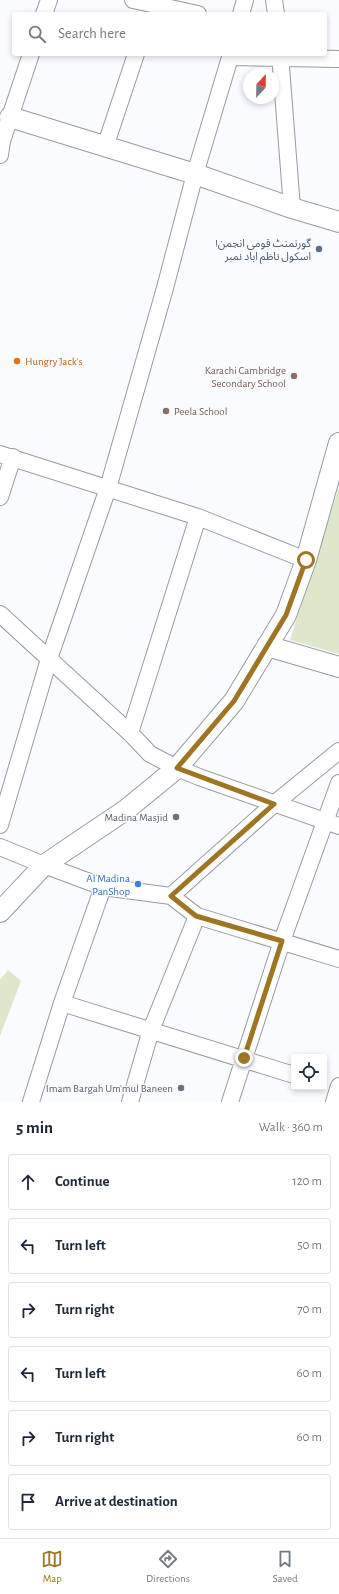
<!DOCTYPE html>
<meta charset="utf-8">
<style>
:root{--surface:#fff;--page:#f2f2f3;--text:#1f2937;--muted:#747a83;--line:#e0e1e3;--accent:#9d7523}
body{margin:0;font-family:"Alegreya Sans","Noto Sans Arabic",sans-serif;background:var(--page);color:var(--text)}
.controls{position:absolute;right:12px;bottom:12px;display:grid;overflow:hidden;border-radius:4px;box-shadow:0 2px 6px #0003}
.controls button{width:36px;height:36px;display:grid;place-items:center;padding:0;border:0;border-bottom:1px solid var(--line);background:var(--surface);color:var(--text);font:20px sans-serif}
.compass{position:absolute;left:243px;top:68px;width:36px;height:36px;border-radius:50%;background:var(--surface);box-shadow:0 2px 6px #0003;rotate:22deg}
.stop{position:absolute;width:12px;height:12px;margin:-9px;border:3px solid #9d7523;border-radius:50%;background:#fff}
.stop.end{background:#9d7523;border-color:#fff;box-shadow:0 1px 4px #0008}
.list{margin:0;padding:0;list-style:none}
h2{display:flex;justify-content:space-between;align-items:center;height:52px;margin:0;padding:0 16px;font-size:17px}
h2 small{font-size:13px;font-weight:400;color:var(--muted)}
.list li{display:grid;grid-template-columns:26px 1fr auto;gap:12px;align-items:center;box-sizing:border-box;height:56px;margin:0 8px 8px;padding:0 8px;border:1px solid var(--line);border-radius:4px}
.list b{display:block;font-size:15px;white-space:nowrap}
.list em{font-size:13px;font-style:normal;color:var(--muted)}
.icon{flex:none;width:22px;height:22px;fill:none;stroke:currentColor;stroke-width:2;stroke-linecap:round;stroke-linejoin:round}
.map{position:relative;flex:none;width:339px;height:1102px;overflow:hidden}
.search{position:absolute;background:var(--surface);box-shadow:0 2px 6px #0003;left:12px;right:12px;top:12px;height:44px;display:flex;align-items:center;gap:10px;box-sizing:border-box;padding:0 14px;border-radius:4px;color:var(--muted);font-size:15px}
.sheet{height:436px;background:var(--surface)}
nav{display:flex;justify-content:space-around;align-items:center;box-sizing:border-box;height:56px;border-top:1px solid var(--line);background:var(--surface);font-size:11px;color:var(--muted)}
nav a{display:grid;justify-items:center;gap:2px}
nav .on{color:var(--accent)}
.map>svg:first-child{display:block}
.green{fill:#dce7cb}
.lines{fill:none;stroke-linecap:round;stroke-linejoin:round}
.minor-casing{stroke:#999ba3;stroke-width:18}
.tertiary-casing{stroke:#999ba3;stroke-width:22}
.minor{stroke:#fff;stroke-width:16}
.tertiary{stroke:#fff;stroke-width:20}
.route{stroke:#9d7523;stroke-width:5}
.service-dot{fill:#5c6f8a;stroke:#fafbfe;stroke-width:1.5}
.food-dot{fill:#e8710a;stroke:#fafbfe;stroke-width:1.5}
.education-dot{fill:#8d6e63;stroke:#fafbfe;stroke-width:1.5}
.worship-dot{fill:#6b7280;stroke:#fafbfe;stroke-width:1.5}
.shop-dot{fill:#3f7fe0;stroke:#fafbfe;stroke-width:1.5}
.labels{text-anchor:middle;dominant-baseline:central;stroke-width:3;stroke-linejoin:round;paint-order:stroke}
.service-label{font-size:11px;fill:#4e5e75;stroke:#fafbfe;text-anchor:end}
.food-label{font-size:11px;fill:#c56008;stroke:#fafbfe;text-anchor:start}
.education-label{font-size:11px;fill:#785e54;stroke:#fafbfe;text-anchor:end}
.worship-label{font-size:11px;fill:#5b616d;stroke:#fafbfe;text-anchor:end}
.shop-label{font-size:11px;fill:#366cbe;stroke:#fafbfe;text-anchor:end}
</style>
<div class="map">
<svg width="339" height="1102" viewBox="0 0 339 1102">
<rect width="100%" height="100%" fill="#fafbfe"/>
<!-- green -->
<path class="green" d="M339,487V654L290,640Z
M8,970L21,981L0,1036V980Z"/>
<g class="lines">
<!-- minor casing -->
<g class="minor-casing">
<path id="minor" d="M133,0L198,14
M274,0L276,14
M44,14L49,0
M241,14L245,0
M280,54L292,208
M231,57L339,59
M105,147L136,54
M0,155L2,141L31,54
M0,454L198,517L306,560
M0,497L13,457
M0,614L130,733L150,754L177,768L199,777L339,826
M130,733L198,517
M0,825L49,659L108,488L165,288L195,174L231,54
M0,847L44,865L103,887L171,896L197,916L339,959
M171,896L274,804L339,751
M62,1003L294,1075
M31,1102L62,1003L103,887
M130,1102L151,1030L197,916
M230,1102L282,941L339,783
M334,1102L339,1086"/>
</g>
<!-- tertiary casing -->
<g class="tertiary-casing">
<path id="tertiary" d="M10,117L195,174L292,208L339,222
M267,646L339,667
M0,912L44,865L127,809L177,768L234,701L286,615L306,560L339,443"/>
</g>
<!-- minor -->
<use href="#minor" class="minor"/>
<!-- tertiary -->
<use href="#tertiary" class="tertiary"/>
</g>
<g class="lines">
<!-- route -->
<path class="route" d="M244,1058L282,941L196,916L171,896L274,804L177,768L234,701L286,615L306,560"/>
</g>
<!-- markers -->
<circle class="service-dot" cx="319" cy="249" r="4"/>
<circle class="food-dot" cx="17" cy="361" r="4"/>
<g class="education-dot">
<circle cx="294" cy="376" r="4"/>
<circle cx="166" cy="411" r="4"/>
</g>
<g class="worship-dot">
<circle cx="176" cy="817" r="4"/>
<circle cx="181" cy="1088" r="4"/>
</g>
<circle class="shop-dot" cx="138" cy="884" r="4"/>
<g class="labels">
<!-- service labels -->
<g class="service-label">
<text x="311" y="243">Iگورنمنٹ قومی انجمن<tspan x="311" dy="13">اسکول ناظم اباد نمبر</tspan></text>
</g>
<!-- food labels -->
<g class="food-label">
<text x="25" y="361">Hungry Jack's</text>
</g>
<!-- education labels -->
<g class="education-label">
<text x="286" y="370">Karachi Cambridge<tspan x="286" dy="13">Secondary School</tspan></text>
<text x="174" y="411" text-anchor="start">Peela School</text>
</g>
<!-- worship labels -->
<g class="worship-label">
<text x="168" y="817">Madina Masjid</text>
<text x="173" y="1088">Imam Bargah Um'mul Baneen</text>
</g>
<!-- shop labels -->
<g class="shop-label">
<text x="130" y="878">Al Madina<tspan x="130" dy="13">PanShop</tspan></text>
</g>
</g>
</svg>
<div class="controls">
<button><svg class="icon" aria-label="locate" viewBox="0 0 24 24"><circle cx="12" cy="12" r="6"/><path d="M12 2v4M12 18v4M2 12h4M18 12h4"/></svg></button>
</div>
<svg class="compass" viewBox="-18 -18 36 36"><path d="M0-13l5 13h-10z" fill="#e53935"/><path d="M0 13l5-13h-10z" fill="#747a83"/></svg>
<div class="stop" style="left:306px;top:560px"></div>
<div class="stop end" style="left:244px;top:1058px"></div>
<div class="search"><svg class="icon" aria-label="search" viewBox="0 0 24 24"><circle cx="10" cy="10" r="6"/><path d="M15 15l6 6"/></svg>Search here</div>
</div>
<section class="sheet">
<h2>5 min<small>Walk · 360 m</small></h2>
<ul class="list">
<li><svg class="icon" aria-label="ahead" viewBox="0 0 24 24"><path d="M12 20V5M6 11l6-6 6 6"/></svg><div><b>Continue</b></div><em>120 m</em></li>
<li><svg class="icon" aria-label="left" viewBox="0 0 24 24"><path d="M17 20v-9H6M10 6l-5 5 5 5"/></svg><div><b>Turn left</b></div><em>50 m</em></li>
<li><svg class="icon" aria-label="right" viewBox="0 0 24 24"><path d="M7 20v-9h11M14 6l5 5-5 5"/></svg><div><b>Turn right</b></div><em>70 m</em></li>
<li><svg class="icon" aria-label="left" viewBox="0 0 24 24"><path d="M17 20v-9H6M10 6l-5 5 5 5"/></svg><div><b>Turn left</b></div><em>60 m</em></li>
<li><svg class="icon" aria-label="right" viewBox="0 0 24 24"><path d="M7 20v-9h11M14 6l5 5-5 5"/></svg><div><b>Turn right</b></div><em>60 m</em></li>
<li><svg class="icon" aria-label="arrive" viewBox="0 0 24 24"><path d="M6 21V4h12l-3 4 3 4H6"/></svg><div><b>Arrive at destination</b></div></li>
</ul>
</section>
<nav>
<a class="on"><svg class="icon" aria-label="map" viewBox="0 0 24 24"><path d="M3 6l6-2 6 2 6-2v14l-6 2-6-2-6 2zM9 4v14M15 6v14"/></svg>Map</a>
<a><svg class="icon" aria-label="directions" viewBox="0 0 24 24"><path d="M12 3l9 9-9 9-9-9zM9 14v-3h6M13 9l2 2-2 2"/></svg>Directions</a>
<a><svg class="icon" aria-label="saved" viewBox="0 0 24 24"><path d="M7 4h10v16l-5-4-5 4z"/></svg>Saved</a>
</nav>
